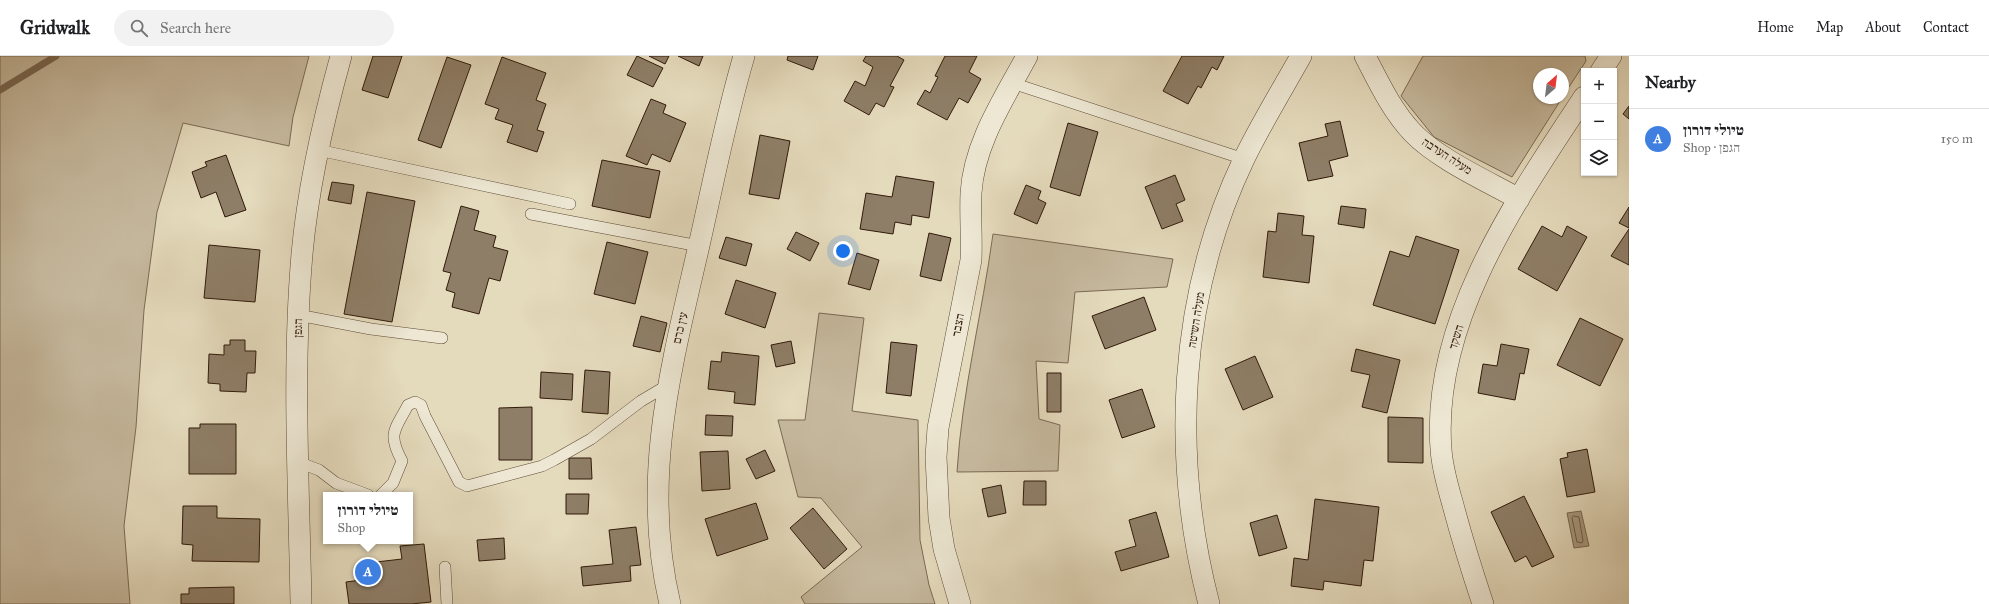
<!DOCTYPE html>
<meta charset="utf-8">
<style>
:root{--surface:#fff;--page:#f2f2f2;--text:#202124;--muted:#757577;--line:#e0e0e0;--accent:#0f766e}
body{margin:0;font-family:"IM FELL Great Primer","Frank Ruhl Libre",serif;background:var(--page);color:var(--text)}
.controls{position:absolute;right:12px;top:12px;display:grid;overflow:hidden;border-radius:0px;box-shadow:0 1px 3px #0004}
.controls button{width:36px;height:36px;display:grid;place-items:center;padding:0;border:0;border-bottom:1px solid var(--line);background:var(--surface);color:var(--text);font:20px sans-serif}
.compass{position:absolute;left:1533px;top:12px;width:36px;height:36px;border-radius:50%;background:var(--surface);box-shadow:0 1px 3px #0004;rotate:28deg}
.you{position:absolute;left:843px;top:195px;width:14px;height:14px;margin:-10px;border:3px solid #fff;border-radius:50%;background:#1a73e8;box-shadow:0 0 0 6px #1a73e833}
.badge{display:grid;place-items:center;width:26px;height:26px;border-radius:50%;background:var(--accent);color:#fff;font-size:13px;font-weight:700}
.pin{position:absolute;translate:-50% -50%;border:2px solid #fff;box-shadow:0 1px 4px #0006}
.popup{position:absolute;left:323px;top:436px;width:90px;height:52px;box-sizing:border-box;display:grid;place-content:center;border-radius:0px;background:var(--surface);filter:drop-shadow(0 1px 3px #0005);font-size:13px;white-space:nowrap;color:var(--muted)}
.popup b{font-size:15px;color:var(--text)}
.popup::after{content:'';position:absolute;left:50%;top:100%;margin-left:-8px;border:8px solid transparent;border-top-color:var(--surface)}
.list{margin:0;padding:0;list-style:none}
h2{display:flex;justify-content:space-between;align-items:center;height:52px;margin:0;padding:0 16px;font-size:17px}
h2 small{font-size:13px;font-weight:400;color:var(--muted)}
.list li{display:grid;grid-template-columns:26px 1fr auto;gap:12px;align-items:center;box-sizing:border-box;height:60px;padding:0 16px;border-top:1px solid var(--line)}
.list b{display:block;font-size:15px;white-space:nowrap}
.list p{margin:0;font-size:13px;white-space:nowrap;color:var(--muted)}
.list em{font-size:13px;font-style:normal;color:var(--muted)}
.icon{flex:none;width:22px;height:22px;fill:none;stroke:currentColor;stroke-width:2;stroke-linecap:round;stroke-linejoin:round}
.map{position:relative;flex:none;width:1629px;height:548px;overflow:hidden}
header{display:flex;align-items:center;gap:24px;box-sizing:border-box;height:56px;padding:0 20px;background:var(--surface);border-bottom:1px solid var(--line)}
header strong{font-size:19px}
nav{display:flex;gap:22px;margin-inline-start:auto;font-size:14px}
.search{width:280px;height:36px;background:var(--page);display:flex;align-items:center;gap:10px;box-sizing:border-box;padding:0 14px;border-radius:22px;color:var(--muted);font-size:15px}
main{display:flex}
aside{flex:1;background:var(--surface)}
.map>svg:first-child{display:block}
.green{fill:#c6b99e;stroke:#7c6a54}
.water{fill:#a7997f;stroke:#786650}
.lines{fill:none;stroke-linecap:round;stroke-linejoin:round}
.shore{stroke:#6c5a44;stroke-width:1}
.stream{stroke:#786650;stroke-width:7}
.building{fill:#8e7e67;stroke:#311a0a}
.service-casing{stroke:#5e4a36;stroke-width:12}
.minor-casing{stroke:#5e4a36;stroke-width:22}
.service{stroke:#ede7d3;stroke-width:11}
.minor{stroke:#ede7d3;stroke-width:21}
.labels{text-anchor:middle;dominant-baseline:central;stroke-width:3;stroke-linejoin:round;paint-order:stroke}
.street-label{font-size:12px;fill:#311a0a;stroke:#ede7d3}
</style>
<header>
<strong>Gridwalk</strong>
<div class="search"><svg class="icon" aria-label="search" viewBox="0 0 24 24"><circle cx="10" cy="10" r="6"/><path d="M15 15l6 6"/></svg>Search here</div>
<nav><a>Home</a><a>Map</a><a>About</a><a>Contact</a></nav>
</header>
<main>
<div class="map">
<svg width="1629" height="548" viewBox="0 0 1629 548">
<rect width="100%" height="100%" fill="#e4dabc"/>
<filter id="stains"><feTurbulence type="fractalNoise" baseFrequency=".005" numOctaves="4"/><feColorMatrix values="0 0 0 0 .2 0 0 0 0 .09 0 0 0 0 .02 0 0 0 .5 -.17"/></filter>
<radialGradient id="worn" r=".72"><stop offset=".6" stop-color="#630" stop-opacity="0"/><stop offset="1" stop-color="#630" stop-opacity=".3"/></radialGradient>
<!-- green -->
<path class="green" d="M0,0H309L293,61L289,90L183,67L157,156L144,254L136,371L124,470L130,548H0Z
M1423,0H1585L1586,5L1563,40V18H1539V42H1562L1512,121L1434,81L1401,40Z
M993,178L1173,203L1167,231L1075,236L1068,307L1036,305L1039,363L1060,369L1058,415L957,416C962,335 982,258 993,178Z
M819,257L864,262L852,355L918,364L920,484L929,529L935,548H805L801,541L862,491L821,442L798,441L778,364H805Z"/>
<!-- water -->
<path class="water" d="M1581,455L1589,490L1574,492L1567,457Z"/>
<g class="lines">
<!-- shore -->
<path class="shore" d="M1574,460L1579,461L1583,485L1582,487L1577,486L1572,462Z"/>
<!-- stream -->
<path class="stream" d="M0,34L56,0"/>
</g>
<!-- building -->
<path class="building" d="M373,0H402L388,42L362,34Z
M637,0L663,12L653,31L627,19Z
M649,0H669L665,8Z
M678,0H703L699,10Z
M788,0H818L813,14L787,4Z
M866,0H897L904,4L890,30L894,31L884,51L876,47L869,59L844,45L855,25L865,30L873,11L863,5Z
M945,0H977L969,16L981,23L968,47L959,42L947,64L917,48L925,34L930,37L938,21L935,20Z
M1182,0H1224L1217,14L1212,11L1201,32L1198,30L1188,48L1163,35Z
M447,1L471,9L441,92L418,84Z
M502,1L546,17L536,44L546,48L537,74L544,76L537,96L507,86L513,69L495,63L499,53L485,48Z
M651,43L666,49L663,57L686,67L670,106L652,98L647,109L626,100Z
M1629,50V63L1623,58Z
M1340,65L1348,100L1329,105L1333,120L1308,125L1299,87L1328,80L1325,68Z
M1068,67L1098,76L1080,140L1050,131Z
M760,79L790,85L779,143L749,138Z
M226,99L246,154L225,161L216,136L201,142L192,116L207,110L205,106Z
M602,104L660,115L650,162L592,150Z
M1175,119L1185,144L1176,148L1183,165L1162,173L1145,131Z
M896,120L934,126L929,162L912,159L911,169L895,166L893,178L860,173L866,137L892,141Z
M332,126L354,129L351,148L328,144Z
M1026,129L1041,135L1038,143L1046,147L1037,168L1014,158Z
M367,136L415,145L392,266L344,258Z
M461,150L479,155L474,174L496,180L493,191L508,195L500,225L489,222L479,258L452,251L455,237L446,234L451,217L443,215Z
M1341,150L1366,153L1364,172L1338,168Z
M1629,151V172L1619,167Z
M1278,157L1304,160L1302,179L1314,180L1309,227L1263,221L1268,175L1276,176Z
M1542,170L1562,181L1567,170L1587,181L1557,235L1518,213Z
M1629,173V209L1611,200Z
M796,176L819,187L810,205L787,193Z
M929,177L951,182L941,225L920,220Z
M1416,180L1459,194L1435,268L1373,249L1390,195L1409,201Z
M726,181L752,188L746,210L719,202Z
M607,186L648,196L635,248L594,238Z
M209,189L260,194L255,246L204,242Z
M857,197L879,204L870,234L848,228Z
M736,224L776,237L765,272L725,258Z
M1144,241L1156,274L1105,293L1092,260Z
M641,260L667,267L660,296L633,290Z
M1580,262L1623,283L1600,330L1557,309Z
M230,284H245V295H256L255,317H247L246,336L220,335V328L208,327L209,298L224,299V289H230Z
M791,285L795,307L776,311L771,289Z
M891,286L917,289L911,340L886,337Z
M1501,288L1529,293L1524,318L1520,317L1515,344L1478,337L1483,308L1497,310Z
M1356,293L1400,304L1387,357L1362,351L1370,319L1351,315Z
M722,296L759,300L755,349L734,347L735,336L708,333L711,305L721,306Z
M1255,300L1273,341L1243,354L1225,313Z
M585,314L610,316L608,358L582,356Z
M541,316L573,318L572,344L540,342Z
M1047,317H1061V356H1047Z
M1142,333L1155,371L1122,382L1109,344Z
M532,351V404H499V352Z
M706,359L733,360L732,380L705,379Z
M1388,361L1423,362V407L1388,406Z
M200,368H236V418H189V372H200Z
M1587,393L1595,436L1567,441L1560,403L1568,401L1567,397Z
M765,394L775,415L756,423L746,403Z
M728,395L730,433L702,435L700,396Z
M569,402H591L592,423H569Z
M1024,425H1046V449H1023Z
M1001,429L1006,457L988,461L982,433Z
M566,438H589L588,458H566Z
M1524,440L1554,501L1532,511L1526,500L1515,506L1491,456Z
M1315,443L1379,451L1373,505L1364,504L1361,530L1324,525L1323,534L1291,530L1294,502L1308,504Z
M756,447L768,483L717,500L705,463Z
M183,450H217V462L260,463L259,506L192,505L193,489L182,488Z
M813,452L847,493L824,513L790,472Z
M1156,456L1169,501L1121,515L1115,496L1136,490L1129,464Z
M1277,459L1287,492L1259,500L1250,467Z
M636,471L641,509L630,510L631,525L583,530L581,511L613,508L609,474Z
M504,482L505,503L479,505L477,484Z
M424,488L431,546L411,548H349L346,526L361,524L359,508L402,503L400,490Z
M234,531V548H181V538H189V532Z"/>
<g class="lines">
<!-- service casing -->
<g class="service-casing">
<path id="service" d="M1012,27L1244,103
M318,94L570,148
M531,158L699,190
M298,259L371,273L442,282
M298,406L319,414L336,427L368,439
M381,439L393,427L402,405C387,377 395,374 408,349L415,346L421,349L425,360L459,426L467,430L542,410L554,404L591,383L641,345L668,329
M445,511L447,548"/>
</g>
<!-- minor casing -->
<g class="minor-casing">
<path id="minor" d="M1365,0C1379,27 1392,55 1413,77C1438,103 1487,125 1519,143
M1601,15L1611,0
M301,548C299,431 292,314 302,198C308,131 323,65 341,0
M670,548C640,421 672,308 700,185C714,123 726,61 744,0
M960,548L944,493L939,462L936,401L938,372L971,204C972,182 970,160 971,137C974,87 1004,43 1027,0
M1209,548C1171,401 1178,241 1244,103C1261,68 1282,34 1301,0
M1483,548C1472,515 1462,483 1453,449C1448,431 1442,412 1441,393C1431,265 1517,143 1584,41"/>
</g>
<!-- service -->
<use href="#service" class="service"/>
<!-- minor -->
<use href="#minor" class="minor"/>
</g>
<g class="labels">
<!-- street labels -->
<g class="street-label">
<text transform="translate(1447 100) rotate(33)">מעלה הערבה</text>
<text transform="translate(1196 264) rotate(-81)">מעלה השיטה</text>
<text transform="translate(958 269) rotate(-79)">הצבר</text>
<text transform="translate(298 272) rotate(-88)">הגפן</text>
<text transform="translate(680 272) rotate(-77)">עין כרם</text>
<text transform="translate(1456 281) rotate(-73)">השקד</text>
</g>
</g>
<rect width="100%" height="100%" filter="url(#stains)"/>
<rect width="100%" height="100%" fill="url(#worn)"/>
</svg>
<div class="controls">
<button>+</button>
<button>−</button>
<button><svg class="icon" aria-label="layers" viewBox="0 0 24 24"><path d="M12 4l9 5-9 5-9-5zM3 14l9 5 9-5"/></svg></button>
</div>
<svg class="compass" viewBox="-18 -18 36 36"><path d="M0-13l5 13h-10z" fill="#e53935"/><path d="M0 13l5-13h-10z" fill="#757577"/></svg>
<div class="you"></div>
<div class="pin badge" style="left:368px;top:516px;background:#3f7fe0">A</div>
<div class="popup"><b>טיולי דורון</b>Shop</div>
</div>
<aside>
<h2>Nearby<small></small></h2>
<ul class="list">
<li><span class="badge" style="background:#3f7fe0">A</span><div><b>טיולי דורון</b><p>Shop · הגפן</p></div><em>150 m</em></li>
</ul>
</aside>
</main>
